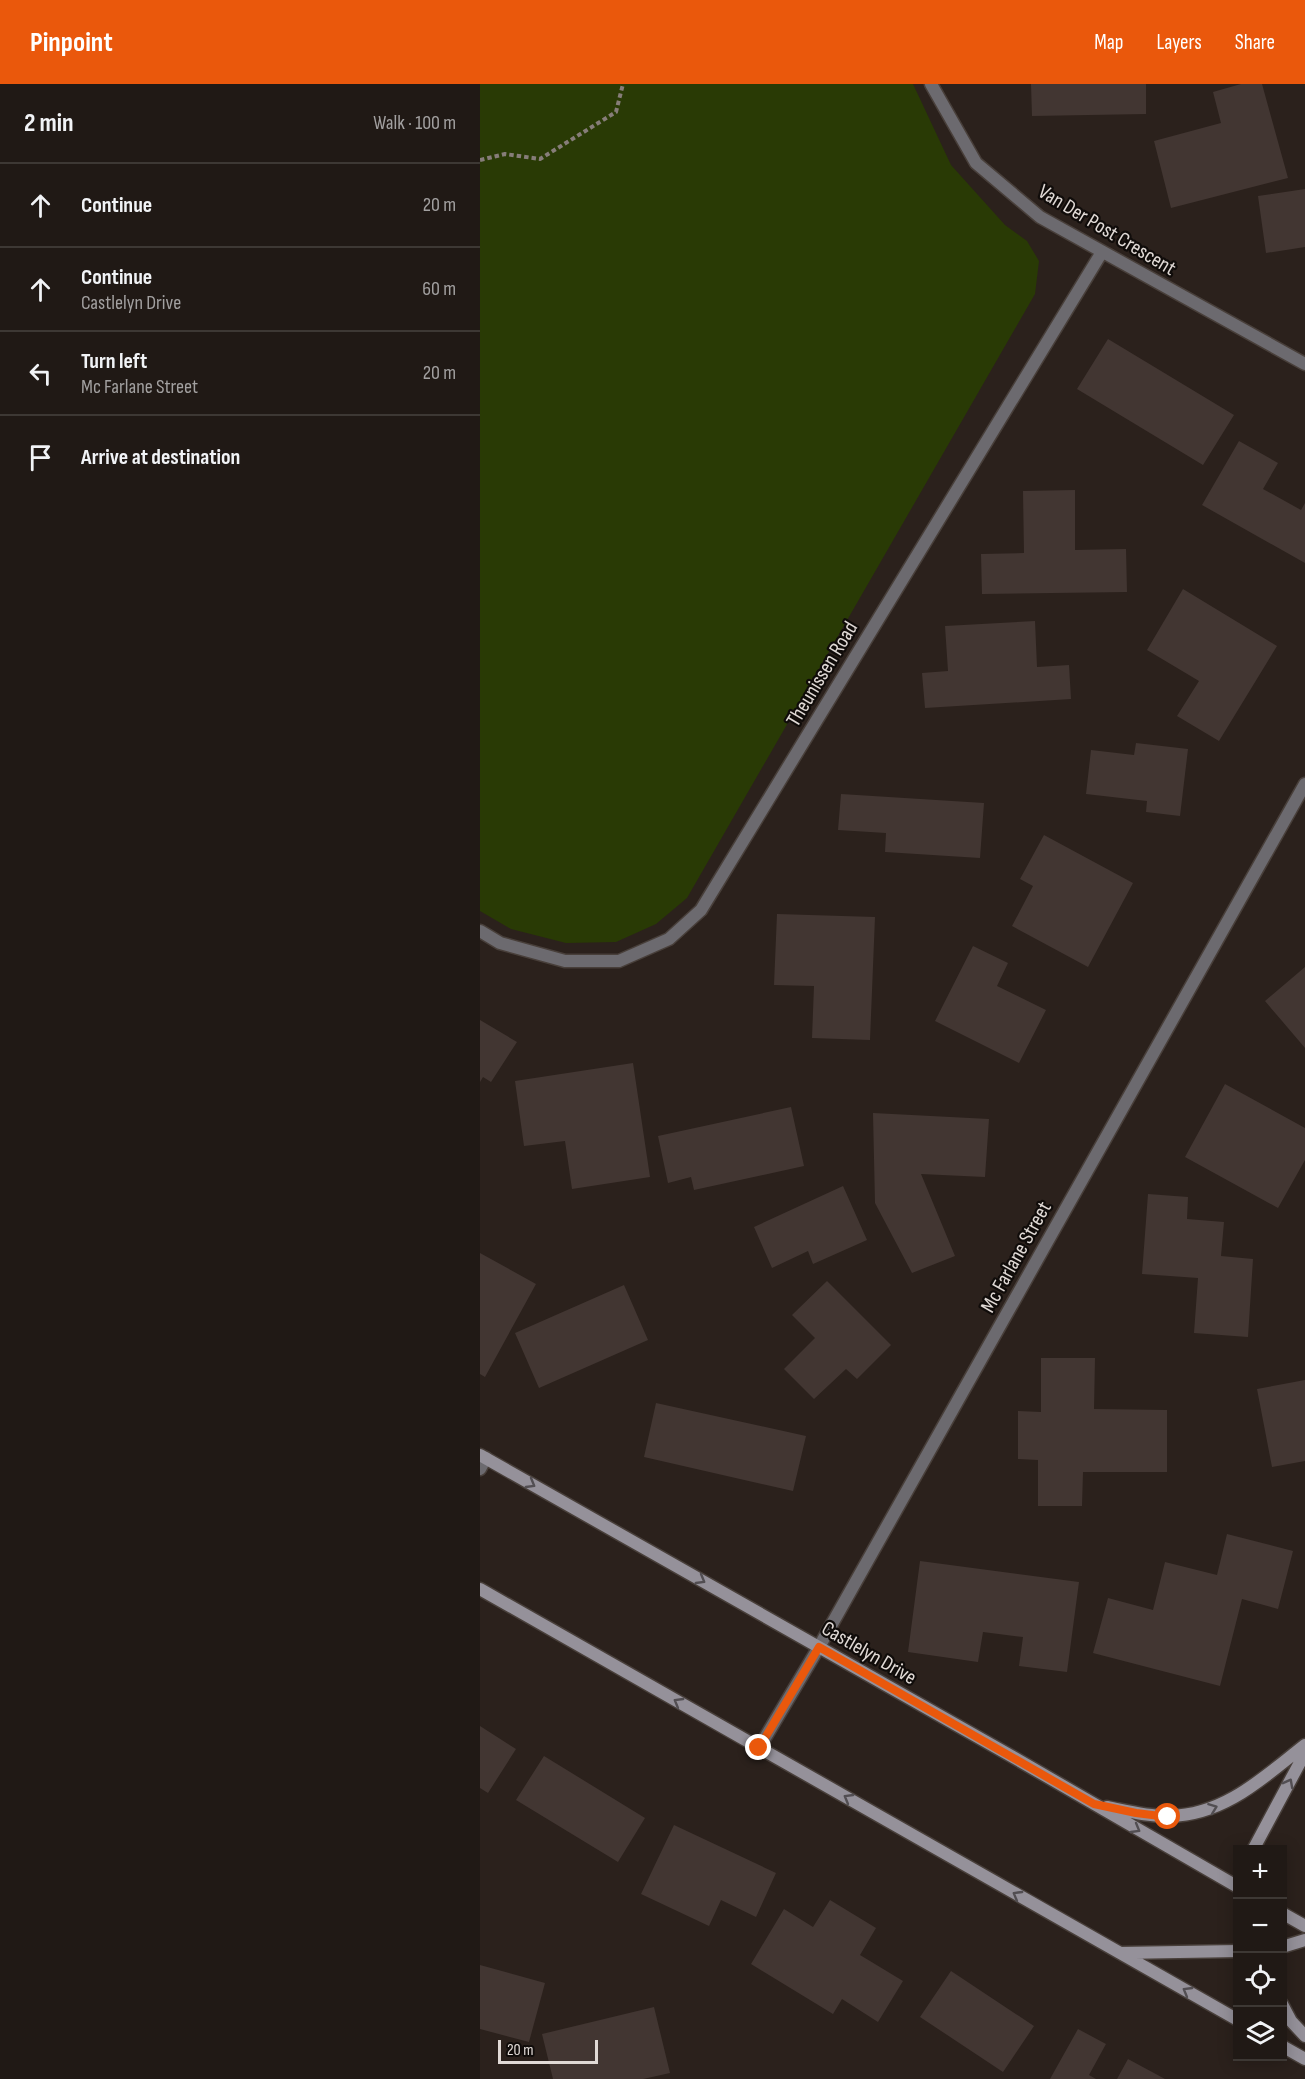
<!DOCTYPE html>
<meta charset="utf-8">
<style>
:root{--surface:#201915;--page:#2d2622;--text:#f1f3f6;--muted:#a2a0a0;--line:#3d3834;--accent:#ea580c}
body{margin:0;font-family:"Sofia Sans Condensed",sans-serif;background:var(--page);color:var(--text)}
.controls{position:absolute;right:18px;bottom:18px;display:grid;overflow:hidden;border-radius:0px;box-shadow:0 3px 15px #0003}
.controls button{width:54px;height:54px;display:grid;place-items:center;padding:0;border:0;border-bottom:2px solid var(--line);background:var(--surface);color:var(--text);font:30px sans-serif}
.scale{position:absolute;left:18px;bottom:15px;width:100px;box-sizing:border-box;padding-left:6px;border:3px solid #e1dad6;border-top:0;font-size:16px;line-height:21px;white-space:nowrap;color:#e1dad6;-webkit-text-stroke:4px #100c0a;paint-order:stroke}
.stop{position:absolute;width:18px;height:18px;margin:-14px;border:4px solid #ea580c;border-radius:50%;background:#fff}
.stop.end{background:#ea580c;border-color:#fff;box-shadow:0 2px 6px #0008}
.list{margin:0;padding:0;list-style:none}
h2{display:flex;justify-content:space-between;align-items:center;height:78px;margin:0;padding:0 24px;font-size:26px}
h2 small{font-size:20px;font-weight:400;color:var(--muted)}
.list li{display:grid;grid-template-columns:39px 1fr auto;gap:18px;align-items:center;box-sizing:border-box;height:84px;padding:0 24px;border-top:2px solid var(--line)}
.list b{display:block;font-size:22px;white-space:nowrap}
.list p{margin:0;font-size:20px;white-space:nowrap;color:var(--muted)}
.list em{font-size:20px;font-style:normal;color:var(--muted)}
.icon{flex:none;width:33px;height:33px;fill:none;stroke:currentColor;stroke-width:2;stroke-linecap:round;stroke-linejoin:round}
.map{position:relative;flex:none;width:825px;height:1995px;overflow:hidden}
header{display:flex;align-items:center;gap:36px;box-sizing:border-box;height:84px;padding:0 30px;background:var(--accent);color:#fff}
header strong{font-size:28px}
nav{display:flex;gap:33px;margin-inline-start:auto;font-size:21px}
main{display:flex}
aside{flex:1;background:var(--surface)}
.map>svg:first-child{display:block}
.green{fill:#293a05}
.building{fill:#423632}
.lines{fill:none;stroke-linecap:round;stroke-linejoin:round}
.street-casing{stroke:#483f3a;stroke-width:15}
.secondary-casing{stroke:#483f3a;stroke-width:15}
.path{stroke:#867d79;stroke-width:4;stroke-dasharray:4.5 3;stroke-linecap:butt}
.street{stroke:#6c6a6f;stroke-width:12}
.secondary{stroke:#95919a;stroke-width:12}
.oneway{stroke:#524e52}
.route{stroke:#ea580c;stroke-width:8}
.labels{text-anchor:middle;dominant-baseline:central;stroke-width:4.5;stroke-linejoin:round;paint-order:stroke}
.street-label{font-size:21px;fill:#e1dad6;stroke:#100c0a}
</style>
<header>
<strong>Pinpoint</strong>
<nav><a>Map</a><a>Layers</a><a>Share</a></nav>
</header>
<main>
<aside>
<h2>2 min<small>Walk · 100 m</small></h2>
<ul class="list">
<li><svg class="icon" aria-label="ahead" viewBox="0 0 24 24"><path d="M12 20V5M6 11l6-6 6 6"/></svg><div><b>Continue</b></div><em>20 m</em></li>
<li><svg class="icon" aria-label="ahead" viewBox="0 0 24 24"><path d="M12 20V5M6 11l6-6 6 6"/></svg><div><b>Continue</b><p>Castlelyn Drive</p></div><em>60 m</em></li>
<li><svg class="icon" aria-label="left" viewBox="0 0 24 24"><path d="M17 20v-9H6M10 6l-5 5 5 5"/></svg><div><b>Turn left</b><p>Mc Farlane Street</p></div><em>20 m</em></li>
<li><svg class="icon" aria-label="arrive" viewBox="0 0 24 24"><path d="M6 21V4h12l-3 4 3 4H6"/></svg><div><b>Arrive at destination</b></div></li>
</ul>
</aside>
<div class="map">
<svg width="825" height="1995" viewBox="0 0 825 1995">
<rect width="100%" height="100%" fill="#2b211c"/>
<!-- green -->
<path class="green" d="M0,0H433L471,81L525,141L547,157L559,177L555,210L207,814L176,840L136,858L86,859L31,845L0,827Z"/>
<!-- building -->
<path class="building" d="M551,0H666V30L552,32Z
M761,0H782L808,94L691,124L674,57L741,39L733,8Z
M825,105V163L786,169L778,112Z
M628,255L754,331L723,381L597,305Z
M759,357L798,379L783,405L821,426L825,419V479L722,421Z
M595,406V466L646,465L647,508L502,510L501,470L544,469L543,407Z
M703,505L797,562L739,657L697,632L719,597L667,566Z
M555,537L557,583L589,581L591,615L445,624L442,589L468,587L465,542Z
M656,659L708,665L700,732L666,728L667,717L606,710L611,666L654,671Z
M361,710L504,719L500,774L405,768L406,749L358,746Z
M564,751L653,799L608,883L532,842L553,802L540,795Z
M297,830L395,833L390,956L332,954L334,902L294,901Z
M493,862L528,879L517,902L566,926L539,979L455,937Z
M825,883V964L785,917Z
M0,936L37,958L11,998L3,993L0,998Z
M153,979L170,1093L92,1105L85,1057L44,1062L35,997Z
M745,1000L825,1044V1076L798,1124L705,1073Z
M311,1023L324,1082L214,1106L211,1093L188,1099L178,1052Z
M393,1029L509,1035L505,1093L441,1090L475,1172L432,1189L395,1119Z
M363,1102L387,1156L333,1180L328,1167L292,1184L274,1143Z
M668,1110L708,1113L707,1135L744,1138L741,1172L773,1175L768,1253L714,1249L718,1194L662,1190Z
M0,1169L56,1200L5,1293L0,1290Z
M347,1197L411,1261L377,1295L366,1285L334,1315L304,1285L335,1254L312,1231Z
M144,1201L168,1256L59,1304L35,1249Z
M561,1274H615L614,1325L687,1326V1388H603L602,1422H558V1376L538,1375V1327L561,1328Z
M825,1296V1377L792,1383L777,1305Z
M176,1319L326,1352L313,1407L164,1373Z
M747,1450L813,1467L798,1525L762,1515L740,1602L613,1569L628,1514L673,1526L685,1478L737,1491Z
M440,1477L599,1498L587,1588L539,1582L543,1553L503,1548L498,1578L428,1568Z
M0,1642L36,1665L8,1709L0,1704Z
M64,1672L165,1734L138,1778L36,1716Z
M194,1741L296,1789L276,1833L241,1816L229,1842L161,1810Z
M350,1816L396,1844L380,1871L423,1897L398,1938L362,1915L353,1930L271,1880L304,1825L333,1843Z
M0,1881L65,1899L49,1958L0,1945Z
M471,1887L554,1942L523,1988L440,1933Z
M174,1923L190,1989L163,1995H73L62,1950Z
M598,1945L626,1960L609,1991L616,1995H570Z
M648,1975L685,1995H637Z"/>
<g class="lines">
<!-- street casing -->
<g class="street-casing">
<path id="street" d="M451,0L496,79L560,133L825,280
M0,847L20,859L85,877H139L189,855L221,826L622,168
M0,1385L6,1374
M279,1664L339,1563L825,700"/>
</g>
<!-- secondary casing -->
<g class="secondary-casing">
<path id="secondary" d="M0,1371L533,1673L758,1803
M0,1505L758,1936
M627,1723C647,1727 669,1733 690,1732C745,1731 784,1693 825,1661
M773,1766L825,1669
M802,1829L825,1842
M802,1863L825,1856
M640,1869L758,1867
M802,1920L811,1937L825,1952
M802,1962L825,1975"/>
</g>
<!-- path -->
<path class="path" d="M0,76L25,70L60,75L136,28L143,0"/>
<!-- street -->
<use href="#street" class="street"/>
<!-- secondary -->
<use href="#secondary" class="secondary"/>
</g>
<!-- one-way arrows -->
<defs><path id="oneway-chevron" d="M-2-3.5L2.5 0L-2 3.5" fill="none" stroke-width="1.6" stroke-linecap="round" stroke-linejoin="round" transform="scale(1.5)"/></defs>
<g class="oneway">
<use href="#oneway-chevron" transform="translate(51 1400) rotate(30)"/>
<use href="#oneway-chevron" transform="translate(221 1496) rotate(30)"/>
<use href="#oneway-chevron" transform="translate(198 1618) rotate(-150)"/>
<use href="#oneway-chevron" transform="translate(809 1699) rotate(-62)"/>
<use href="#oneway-chevron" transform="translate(368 1714) rotate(-150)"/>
<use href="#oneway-chevron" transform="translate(733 1724) rotate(-21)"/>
<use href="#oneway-chevron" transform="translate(656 1745) rotate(30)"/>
<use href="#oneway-chevron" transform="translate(537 1811) rotate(-150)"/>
<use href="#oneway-chevron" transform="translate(707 1907) rotate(-150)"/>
</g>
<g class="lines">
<!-- route -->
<path class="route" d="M279,1664L339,1563L614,1720L656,1729L688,1733"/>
</g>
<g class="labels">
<!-- street labels -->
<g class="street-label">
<text transform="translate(627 146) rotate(31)">Van Der Post Crescent</text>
<text transform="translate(342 590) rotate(-59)">Theunissen Road</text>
<text transform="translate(536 1173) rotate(-61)">Mc Farlane Street</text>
<text transform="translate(389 1569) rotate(30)">Castlelyn Drive</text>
</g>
</g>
</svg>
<div class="controls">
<button>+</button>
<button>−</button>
<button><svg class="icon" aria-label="locate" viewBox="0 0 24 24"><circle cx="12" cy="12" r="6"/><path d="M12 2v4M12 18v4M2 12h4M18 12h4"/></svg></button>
<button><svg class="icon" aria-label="layers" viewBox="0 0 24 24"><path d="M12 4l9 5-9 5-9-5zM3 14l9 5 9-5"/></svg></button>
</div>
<div class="scale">20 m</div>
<div class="stop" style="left:688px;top:1733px"></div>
<div class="stop end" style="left:279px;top:1664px"></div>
</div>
</main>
